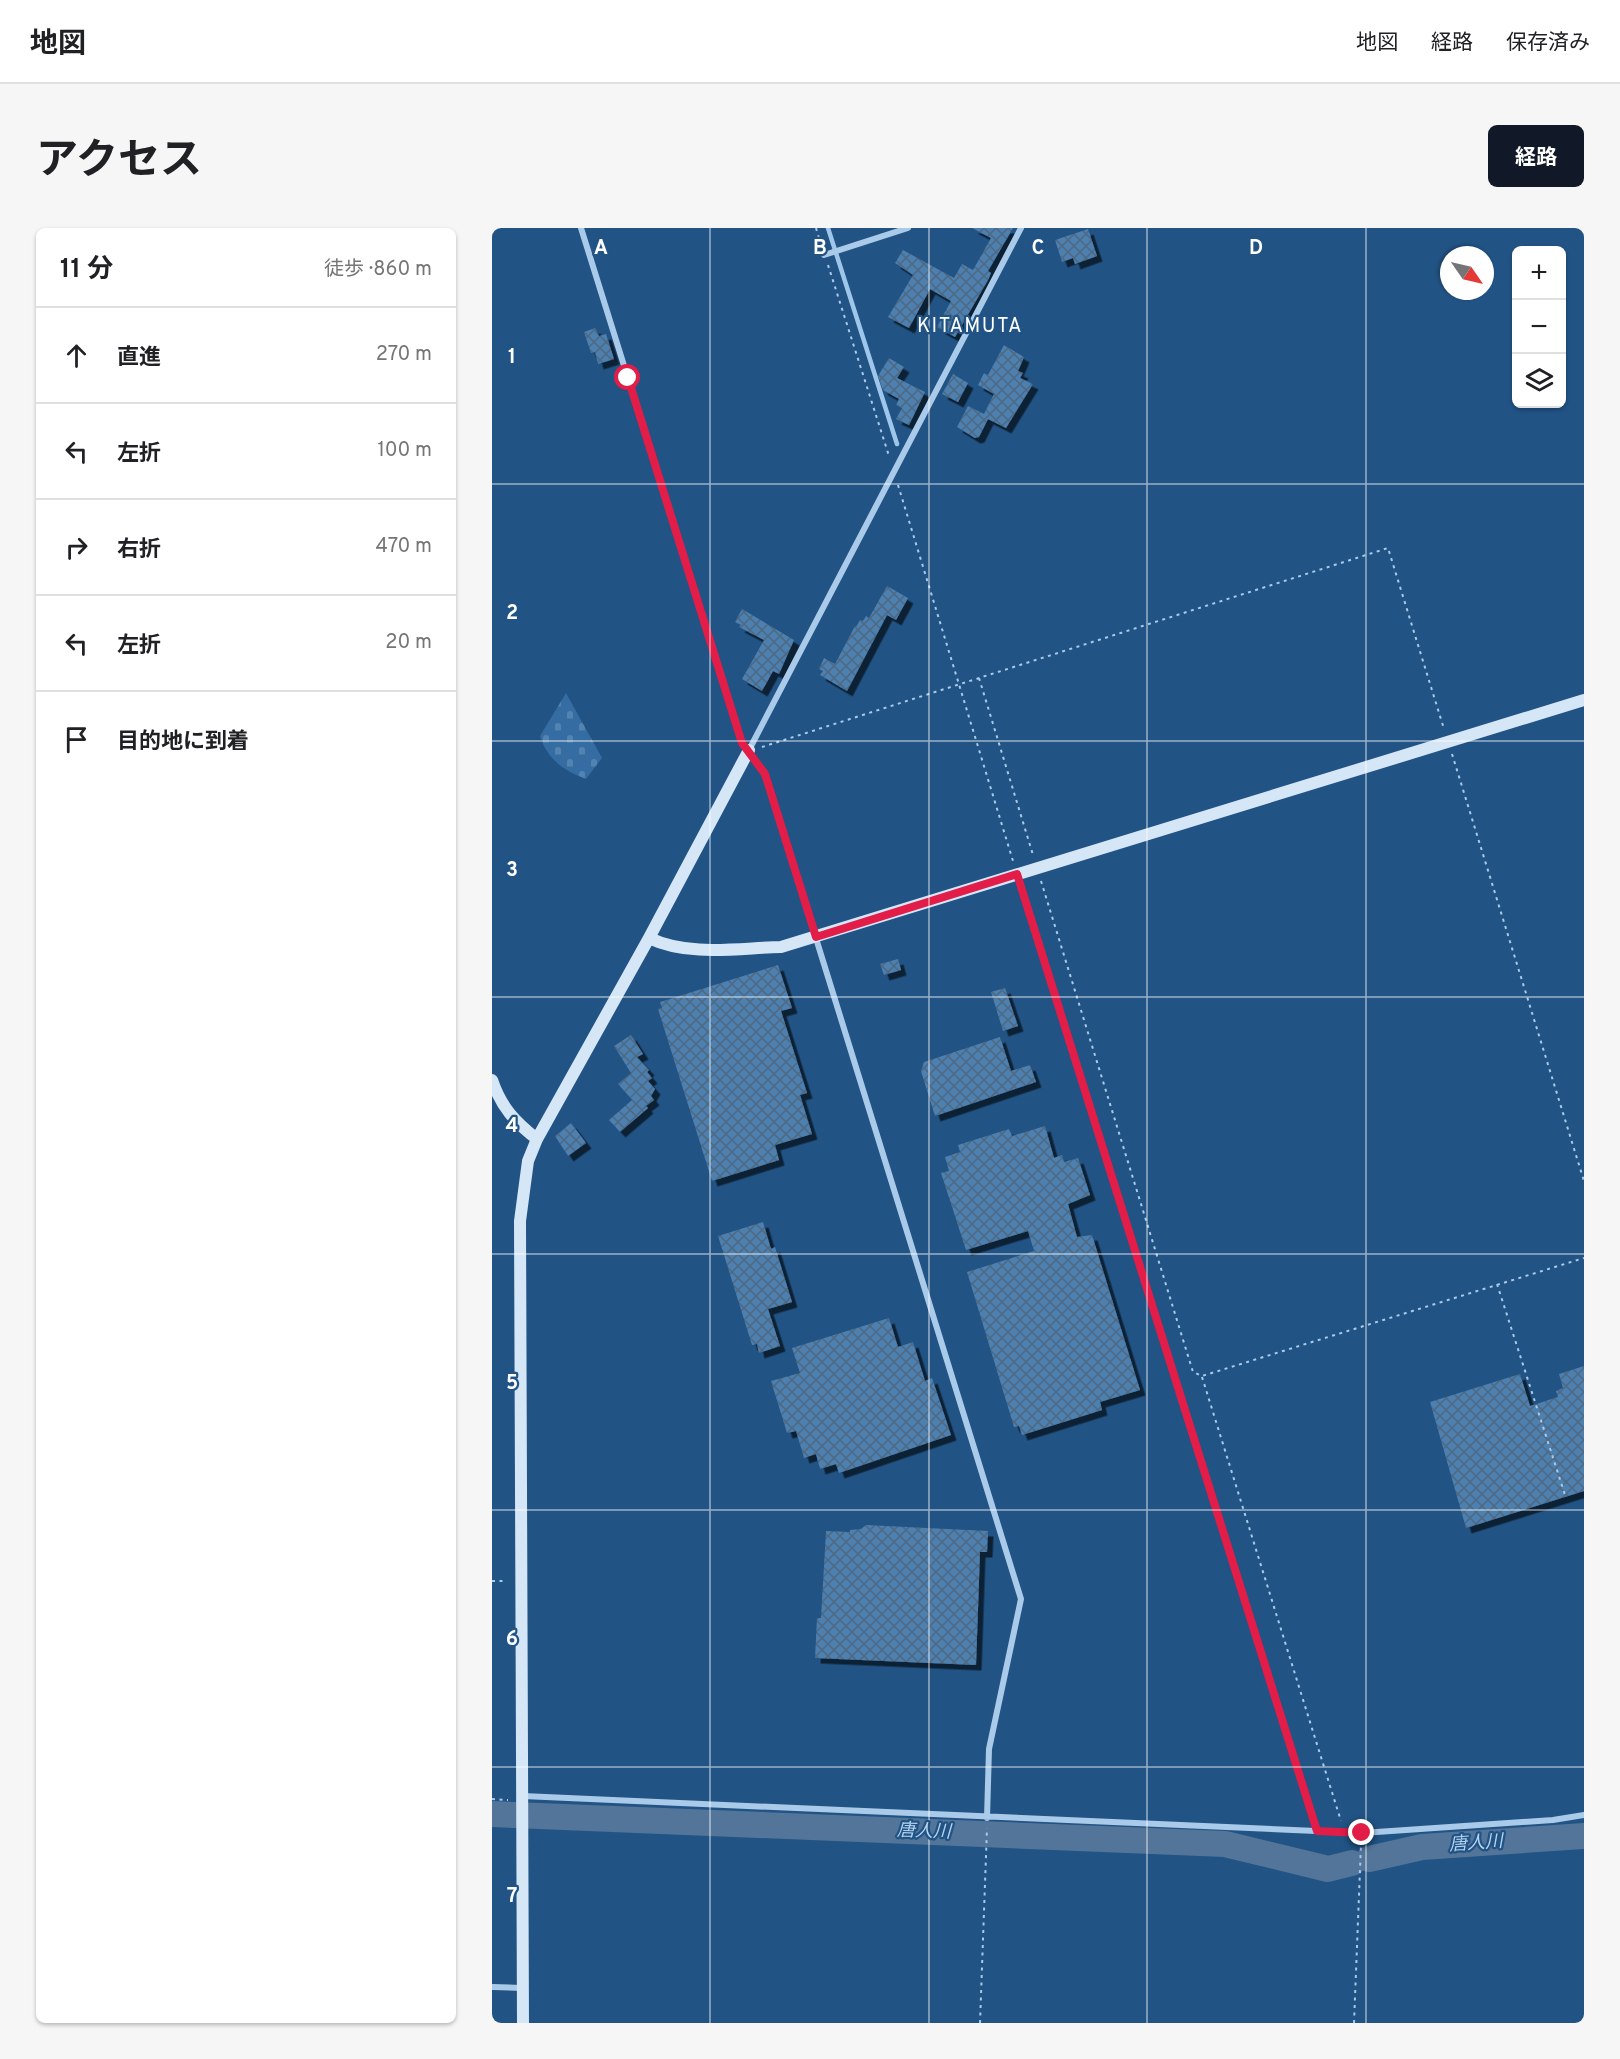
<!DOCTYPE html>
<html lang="ja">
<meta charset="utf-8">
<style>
:root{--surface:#fff;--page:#f6f6f6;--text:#202124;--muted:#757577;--line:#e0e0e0;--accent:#111827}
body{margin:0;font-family:Overpass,"Noto Sans JP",sans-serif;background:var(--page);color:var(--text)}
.controls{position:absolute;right:18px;top:18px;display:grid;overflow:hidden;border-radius:9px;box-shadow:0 2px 4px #0004}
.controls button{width:54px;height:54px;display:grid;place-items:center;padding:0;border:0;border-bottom:2px solid var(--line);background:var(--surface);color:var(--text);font:30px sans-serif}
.compass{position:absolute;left:948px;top:18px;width:54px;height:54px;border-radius:50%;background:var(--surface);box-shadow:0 2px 4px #0004;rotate:124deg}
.stop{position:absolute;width:18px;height:18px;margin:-14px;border:4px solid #e11d48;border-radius:50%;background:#fff}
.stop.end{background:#e11d48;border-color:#fff;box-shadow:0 2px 6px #0008}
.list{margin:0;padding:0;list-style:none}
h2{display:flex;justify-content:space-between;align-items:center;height:78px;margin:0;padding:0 24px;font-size:26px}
h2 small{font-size:20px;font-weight:400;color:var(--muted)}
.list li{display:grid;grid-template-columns:39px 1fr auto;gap:18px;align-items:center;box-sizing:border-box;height:96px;padding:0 24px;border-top:2px solid var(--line)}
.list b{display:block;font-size:22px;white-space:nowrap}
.list em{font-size:20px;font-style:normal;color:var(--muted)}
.icon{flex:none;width:33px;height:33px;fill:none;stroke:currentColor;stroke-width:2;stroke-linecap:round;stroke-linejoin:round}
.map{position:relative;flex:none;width:1092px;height:1795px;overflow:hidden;border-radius:9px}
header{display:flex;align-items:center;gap:36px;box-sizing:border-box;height:84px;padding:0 30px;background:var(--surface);border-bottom:2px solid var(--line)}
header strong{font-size:28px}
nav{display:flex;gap:33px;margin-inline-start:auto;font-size:21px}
.intro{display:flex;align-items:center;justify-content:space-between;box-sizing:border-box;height:144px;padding:0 36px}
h1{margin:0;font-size:42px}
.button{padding:15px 27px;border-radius:9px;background:var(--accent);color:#fff;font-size:21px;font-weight:700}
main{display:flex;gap:36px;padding:0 36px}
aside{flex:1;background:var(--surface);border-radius:9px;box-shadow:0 2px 4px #0004}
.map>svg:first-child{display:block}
.cemetery{fill:url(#cemetery-stones)}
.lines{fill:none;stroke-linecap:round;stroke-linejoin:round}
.stream{stroke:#9ec6ea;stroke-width:4.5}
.river{stroke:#537599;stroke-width:26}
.building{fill:url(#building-cross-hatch);filter:url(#shadow)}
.path{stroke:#aacae9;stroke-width:2;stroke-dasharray:3 4.5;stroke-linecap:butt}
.street{stroke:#aacae9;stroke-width:6}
.secondary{stroke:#d5e6f7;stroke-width:12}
.route{stroke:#e11d48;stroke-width:8}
.grid{fill:none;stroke:#fff;stroke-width:1.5;stroke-opacity:0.55}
.labels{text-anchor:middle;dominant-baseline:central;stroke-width:4.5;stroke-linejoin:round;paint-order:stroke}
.water-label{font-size:18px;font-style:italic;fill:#b6d4f0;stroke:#215385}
.quarter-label{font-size:20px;letter-spacing:1.5px;fill:#fff;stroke:#215385}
.grid-label{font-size:20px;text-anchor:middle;font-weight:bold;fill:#fff;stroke:#215385;stroke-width:4.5;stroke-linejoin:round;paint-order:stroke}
</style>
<header>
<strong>地図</strong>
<nav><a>地図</a><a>経路</a><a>保存済み</a></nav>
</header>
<div class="intro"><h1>アクセス</h1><a class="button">経路</a></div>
<main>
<aside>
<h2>11 分<small>徒歩 · 860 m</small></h2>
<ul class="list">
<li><svg class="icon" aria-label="ahead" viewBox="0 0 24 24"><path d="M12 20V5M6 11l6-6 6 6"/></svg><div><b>直進</b></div><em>270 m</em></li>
<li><svg class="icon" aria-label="left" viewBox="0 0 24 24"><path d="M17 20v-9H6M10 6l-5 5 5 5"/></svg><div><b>左折</b></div><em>100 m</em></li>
<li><svg class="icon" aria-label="right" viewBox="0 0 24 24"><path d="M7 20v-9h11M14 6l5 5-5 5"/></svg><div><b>右折</b></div><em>470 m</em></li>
<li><svg class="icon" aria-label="left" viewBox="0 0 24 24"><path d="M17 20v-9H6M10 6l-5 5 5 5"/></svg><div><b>左折</b></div><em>20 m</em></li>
<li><svg class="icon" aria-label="arrive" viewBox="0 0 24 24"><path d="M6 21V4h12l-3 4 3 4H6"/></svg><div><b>目的地に到着</b></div></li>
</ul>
</aside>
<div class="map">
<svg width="1092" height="1795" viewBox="0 0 1092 1795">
<defs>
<pattern id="cemetery-stones" width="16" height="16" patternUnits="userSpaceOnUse" patternTransform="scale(1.5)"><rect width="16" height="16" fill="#356da2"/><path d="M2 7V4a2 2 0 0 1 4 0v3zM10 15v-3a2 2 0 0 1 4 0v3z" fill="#5383b0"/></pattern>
<pattern id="building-cross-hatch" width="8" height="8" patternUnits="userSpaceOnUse" patternTransform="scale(1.5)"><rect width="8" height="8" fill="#4e7faf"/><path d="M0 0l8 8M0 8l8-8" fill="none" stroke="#4d6882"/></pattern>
<filter id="shadow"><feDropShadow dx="5.5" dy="5.5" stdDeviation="0" flood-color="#0009"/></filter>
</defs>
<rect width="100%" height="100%" fill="#215385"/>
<!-- cemetery -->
<path class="cemetery" d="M74,465L110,530L94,551C72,543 55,531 48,508Z"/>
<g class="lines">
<!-- stream -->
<path class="stream" d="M336,0L405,216"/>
<!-- river -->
<path class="river" d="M0,1586L733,1616L836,1641L860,1635
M877,1631L930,1619L1092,1608"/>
</g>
<!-- building -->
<path class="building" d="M480,0H521L496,43L499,45L496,52L463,109L445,99L459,73L438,61L417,100L396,89L421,47L403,35L411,22L462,50L470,36L481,42L499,10Z
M596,1L605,28L583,36L581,30L570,34L563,12Z
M103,100L107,108L114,106L122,131L106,136L103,124L99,125L92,104Z
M512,117L532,129L526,143L531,145L528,150L541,156L514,200L496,191L487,209L483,210L465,199L476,178L492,186L502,166L486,157L492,145L496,147Z
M397,130L412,139L405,150L433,164L417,197L404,191L410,180L404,177L407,171L391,162L386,148Z
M461,146L476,155L466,174L450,166Z
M395,358L416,370L404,392L395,387L355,463L328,447L331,443L327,441L332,430L343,436L363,398L364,399L368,392L371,393L374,388L377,390Z
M250,381L302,412L287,446L281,443L270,463L250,451L272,412L247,399L249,397L243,394Z
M406,731L409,742L392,747L388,736Z
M286,737L300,780L289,783L315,865L308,867L320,906L283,917L287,932L284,933L220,953L166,781L170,780L168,774Z
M513,760L526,798L511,803L499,764Z
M139,807L151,826L145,829L157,842L155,844L160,850L156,853L163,861L159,868L162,872L154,878L156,880L128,904L117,892L140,872L126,856L139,845L122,818Z
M508,809L519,843L538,837L544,854L443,888L429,843L432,834Z
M79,895L94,915L76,928L63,908Z
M553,898L562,930L570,927L572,934L586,930L598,967L576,976L585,1009L600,1007L648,1162L608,1174L610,1182L530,1207L527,1198L522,1199L475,1044L542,1023L536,1003L474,1022L449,945L457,943L453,929L468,924L466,917L517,901L520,908Z
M271,994L279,1021L283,1019L300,1074L276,1081L288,1118L267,1125L265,1116L260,1117L226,1008Z
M397,1090L406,1119L421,1114L433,1153L440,1150L459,1207L347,1245L344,1236L328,1241L324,1226L312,1230L304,1203L295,1205L279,1153L308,1145L300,1120Z
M1092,1138V1263L974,1300L938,1174L1028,1146L1038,1178L1066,1169L1064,1163L1071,1160L1067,1146Z
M374,1297L496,1303L495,1324H488L484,1437L323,1430L325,1390H329L334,1303L358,1304V1302L369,1301Z"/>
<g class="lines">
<!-- path -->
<path class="path" d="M324,0L329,17
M336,37L397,228
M406,257L521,633
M487,450L541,627
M270,519L896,320L952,501
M960,526L1092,953
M549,653L701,1144L710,1148L1092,1030
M529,658L822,1592
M1005,1056L1074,1270
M710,1149L849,1593
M0,1353H15
M0,1571L16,1572
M488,1795L495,1600
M862,1795L869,1616"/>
<!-- street -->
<path class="street" d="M89,0L250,515L273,546L529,1371L497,1521L495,1590
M332,27L416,0
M257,522L529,0
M31,1568L870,1605L1061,1592L1092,1587
M0,1759L30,1760"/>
<!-- secondary -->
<path class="secondary" d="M157,710C197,729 246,720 289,719L1092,472
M0,852C9,879 23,894 45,911
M31,1795L28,993L36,933L45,911L157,710L257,522"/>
</g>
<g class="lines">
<!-- route -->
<path class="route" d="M136,150L250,515L273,546L324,709L525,646L825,1603L870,1605"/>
</g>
<!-- grid -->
<path class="grid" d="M218,0V1795M437,0V1795M655,0V1795M874,0V1795M0,256H1092M0,513H1092M0,769H1092M0,1026H1092M0,1282H1092M0,1539H1092"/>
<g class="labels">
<!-- water labels -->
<g class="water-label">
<text transform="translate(432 1604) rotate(2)">唐人川</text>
<text transform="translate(984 1616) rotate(-4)">唐人川</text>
</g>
<!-- quarter labels -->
<g class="quarter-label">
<text x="478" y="99">KITAMUTA</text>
</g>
</g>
<g class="grid-label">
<text x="109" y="26">A</text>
<text x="328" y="26">B</text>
<text x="546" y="26">C</text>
<text x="764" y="26">D</text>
<text x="20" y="135">1</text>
<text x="20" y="391">2</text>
<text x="20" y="648">3</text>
<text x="20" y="904">4</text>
<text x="20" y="1161">5</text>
<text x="20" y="1417">6</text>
<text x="20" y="1674">7</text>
</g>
</svg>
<div class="controls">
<button>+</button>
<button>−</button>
<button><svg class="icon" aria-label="layers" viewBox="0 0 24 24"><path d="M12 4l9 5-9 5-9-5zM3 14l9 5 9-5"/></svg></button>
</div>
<svg class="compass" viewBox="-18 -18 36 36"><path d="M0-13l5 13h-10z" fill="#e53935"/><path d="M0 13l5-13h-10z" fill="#757577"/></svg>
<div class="stop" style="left:136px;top:150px"></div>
<div class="stop end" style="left:870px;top:1605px"></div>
</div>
</main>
